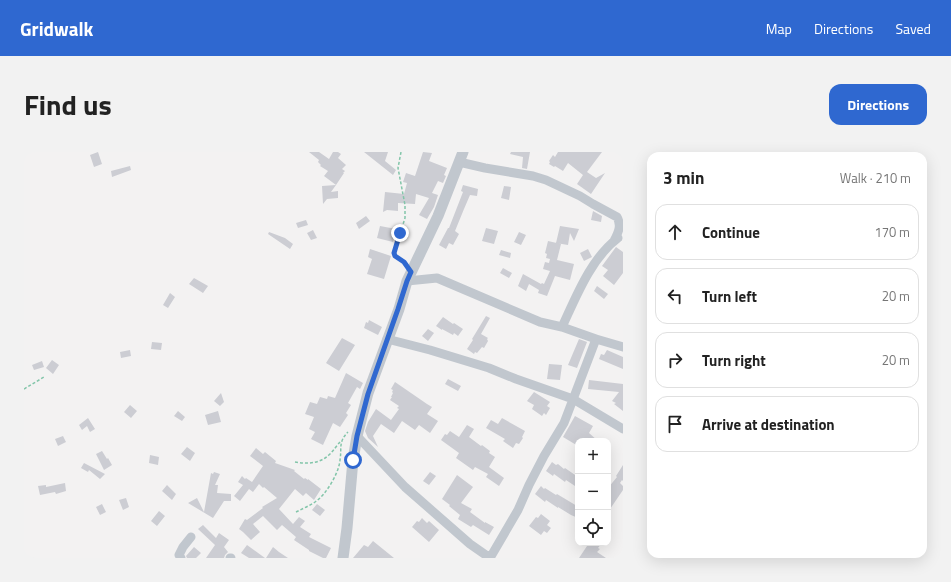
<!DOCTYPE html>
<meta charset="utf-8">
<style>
:root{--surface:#fff;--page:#f2f2f2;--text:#222;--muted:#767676;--line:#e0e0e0;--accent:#2f68d0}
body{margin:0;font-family:"Titillium Web",sans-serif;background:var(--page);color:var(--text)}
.controls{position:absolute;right:12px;bottom:12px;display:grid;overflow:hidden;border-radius:8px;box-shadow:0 4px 16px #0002}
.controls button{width:36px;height:36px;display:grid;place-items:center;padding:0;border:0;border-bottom:1px solid var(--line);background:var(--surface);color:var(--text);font:20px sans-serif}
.stop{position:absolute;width:12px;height:12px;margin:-9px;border:3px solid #2f68d0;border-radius:50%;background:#fff}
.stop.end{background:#2f68d0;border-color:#fff;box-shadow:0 1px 4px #0008}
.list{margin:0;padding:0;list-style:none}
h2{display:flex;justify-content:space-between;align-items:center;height:52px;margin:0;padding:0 16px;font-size:17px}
h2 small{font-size:13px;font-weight:400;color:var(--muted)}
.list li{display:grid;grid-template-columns:26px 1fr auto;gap:12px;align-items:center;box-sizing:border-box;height:56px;margin:0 8px 8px;padding:0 8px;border:1px solid var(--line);border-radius:12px}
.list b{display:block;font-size:15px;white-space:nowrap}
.list em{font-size:13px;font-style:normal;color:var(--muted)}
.icon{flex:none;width:22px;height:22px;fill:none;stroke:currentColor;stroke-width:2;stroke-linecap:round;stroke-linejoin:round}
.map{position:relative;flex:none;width:599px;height:406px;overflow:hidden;border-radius:12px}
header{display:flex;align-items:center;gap:24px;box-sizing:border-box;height:56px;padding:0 20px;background:var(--accent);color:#fff}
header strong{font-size:19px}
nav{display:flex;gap:22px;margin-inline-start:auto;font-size:14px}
.intro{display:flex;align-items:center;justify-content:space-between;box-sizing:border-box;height:96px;padding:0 24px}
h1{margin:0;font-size:28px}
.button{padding:10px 18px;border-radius:12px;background:var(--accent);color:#fff;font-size:14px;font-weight:700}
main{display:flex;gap:24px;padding:0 24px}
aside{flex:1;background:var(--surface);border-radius:12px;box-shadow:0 4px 16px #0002}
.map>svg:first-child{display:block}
.building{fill:#cccdd3}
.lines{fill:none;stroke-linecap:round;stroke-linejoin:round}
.path{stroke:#82c5a9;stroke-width:1.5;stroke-dasharray:3 2;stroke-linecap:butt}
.minor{stroke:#c1c7ce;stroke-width:9}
.tertiary{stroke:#c1c7ce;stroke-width:11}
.route{stroke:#2f68d0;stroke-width:5}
</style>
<header>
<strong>Gridwalk</strong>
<nav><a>Map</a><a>Directions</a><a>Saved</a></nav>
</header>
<div class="intro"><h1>Find us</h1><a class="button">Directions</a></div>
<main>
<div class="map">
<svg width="599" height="406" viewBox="0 0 599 406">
<rect width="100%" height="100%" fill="#f3f2f2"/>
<!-- building -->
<path class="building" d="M74,0L78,12L70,15L66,3Z
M285,0H295L305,7L309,0H314L317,2L314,6L322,13L318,17L321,19L319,21H320L312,33L300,24L304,19L296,14L297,13L294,10L295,8Z
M340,0H364L361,9L372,18L369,23Z
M399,0L408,1L405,9L423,16L420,23L422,24L419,31L414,29L406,45L408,41L414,43L410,55L403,67L395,63L405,46L392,42L391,52L374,51V59L363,58L359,60L361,40L380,42L383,31L379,30L382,21L391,24Z
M487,0H506L503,17L498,16L499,5L486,2Z
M534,0H578L563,20L572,26L581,21L567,42L553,32L559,23L544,11L539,19L531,14L530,15L525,12L526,10L525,9L529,3L531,5Z
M106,14L107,18L88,25L87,19Z
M312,33L307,40L314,39V46L303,47L299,52L298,34Z
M439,33L454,37L453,44L446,43L440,57L431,79L435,82L429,93L425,91L422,97L415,93L424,76H425L439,40L437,39Z
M480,34L487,35L485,48L477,46Z
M569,59L578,64L577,70L567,68Z
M342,64L346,69L335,77L332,71Z
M282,68L284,73L274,76L272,71Z
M356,74L372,77L369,90L353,86Z
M536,74L555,77L550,89L546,81L544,93L532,91Z
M462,76L474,79L470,92L458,89Z
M289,78L293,86L287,88L283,81Z
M245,80L261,86L269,92L266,97L244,82Z
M495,80L502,83L497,93L490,90Z
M524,89L537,92L533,108L550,112L546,128L531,124L523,144L514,141L515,138L505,132L502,139L494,134L499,122L517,132L518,131L520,132L526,119L519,117L521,110L525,111L526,107L522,106L523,102L521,101Z
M592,95L599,100V121L590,133L579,124L584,118L578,114Z
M346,97L367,104L360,127L343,122L348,107L344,105Z
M564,97L568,105L560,109L556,101Z
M477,98L487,101L486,106L475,103Z
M479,116L488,121L485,126L476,121Z
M170,126L184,134L179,141L165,132Z
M573,134L584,142L580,147L570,139Z
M146,141L151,145L144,156L139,153Z
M462,164L466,166L457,182L464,186L463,187L464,189L460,196L458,195L453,201L451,200L450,202L443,197L449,188L448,187Z
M419,165L429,172L430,171L439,177L434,184L430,181L429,183L418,177V178L412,174Z
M345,168L358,175L354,183L340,176L342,170L344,171Z
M404,177L410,181L404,189L398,184Z
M318,186L331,193L315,219L302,211Z
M555,187L563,190L553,216L544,213Z
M128,190L138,191L137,198L127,197Z
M106,198L107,204L97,206L96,200Z
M583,198L599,205V217L575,207L577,202L580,203Z
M28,208L35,213L29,222L22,216Z
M18,209L20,215L10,218L8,213Z
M525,212L538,213L536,228L523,227Z
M322,221L339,231L336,237L333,235L324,251L327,253L322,261L324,263L316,275L309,271L299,293L287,287L291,280L285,277L290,265L281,262L286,250L293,252L296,245L303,247L304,244L311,246Z
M424,227L437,234L434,239L421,232Z
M565,228L599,232V259L590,252L592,251L588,249L595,240L564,237Z
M371,230L403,252L408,255L403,262L414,269L406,281L395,273L391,278L378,269L370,281L357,272L349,284L354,295L344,286L341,279L344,270L352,257L367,268L375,257L373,256L375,254L366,248L368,245H367L369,241L368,240L369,238L367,237Z
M510,240L526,250L523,254L526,256L522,263L520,261L518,264L508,257L510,253L503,249Z
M197,241L200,250L196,254L190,249Z
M106,253L113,259L107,266L100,260Z
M154,259L161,265L158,269L150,264Z
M194,259L197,270L184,273L181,263Z
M551,264L569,274L565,281L574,289H554V294L539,285Z
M64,266L71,277L66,280L63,274L58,278L55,273Z
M478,266L501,279L498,285L499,286L495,292L492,291L489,296L479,289L481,287L462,276L467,268L474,272Z
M443,273L450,277L445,285L457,294L458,293L466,299L465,301L471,305L465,315L480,326L475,334L462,325L464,322L451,315L449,318L432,306L435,301L417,288L421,282L423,283L426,279L435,285Z
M39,284L42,290L34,294L31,287Z
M163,295L171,301L166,309L157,302Z
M232,296L239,302L241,300L252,309L251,311L271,318L270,319L280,327L281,326L284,328V327L297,337L290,348L282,341L279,344L271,337L255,357L269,372L275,365L281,369L276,375L287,382L285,385L307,396L302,406H299L285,399V398L270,388L272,385L258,373L253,378L239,364L229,372L236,380L227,388L219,380L215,377L221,367L223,368L239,356L238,355L253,346L240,335L239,336L235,332L229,340L225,337L216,349L210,344L219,333L214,330L218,324L221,327L222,326L228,330L239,314L226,304Z
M78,299L83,307L84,306L88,313L80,318L72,302Z
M126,303L135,305L134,313L125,311Z
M528,310L532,313L534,312L540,317L541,316L554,325V336L542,328L541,330L530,322L529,324L522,319Z
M60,311L81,322L76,327L65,318L64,320L57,316Z
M599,313V329L598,328L596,331L599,334V338L584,360V336L593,325L592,324Z
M190,320L196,322L191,333H194L193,341L207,342V349H200L189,366L164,351L173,346L180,360L187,321L189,322Z
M406,320L412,324L405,333L399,329Z
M433,323L449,335L437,351L448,357L446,360L461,371V370L470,375L465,383L449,373L447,375L434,367L436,363L425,354L426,353L418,347Z
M41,331L42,339L32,342L31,340L16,343L14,334L22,333V335Z
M143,333L152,342L148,348L138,339Z
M517,334L520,337L521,336L532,343L533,342L553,354L551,357L554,359V366L547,363L534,355V356L522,348L521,350L511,342Z
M102,346L105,355L99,358L95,348Z
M78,352L82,360L76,363L72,355Z
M293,352L301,358L296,364L288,358Z
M135,359L141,364L133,374L127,369Z
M517,362L526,369L523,373L527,376L523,381L520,379L517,383L505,374L512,365L514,366Z
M398,366L403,371L405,369L415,378L405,390L388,375L393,369L395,370Z
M179,373L192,386L195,381L205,388L200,395L204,400L201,403L200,406H182L191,393L174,377Z
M349,389L370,406H329L340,393L344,395Z
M565,391H578L574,396L576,397L573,400L582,406H555Z
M223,393L241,406H225L217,401Z
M170,395L177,401L172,406H163L162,404Z
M249,395L255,400L264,406H242Z"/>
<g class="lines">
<!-- path -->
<path class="path" d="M377,0L374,16L381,53V66L370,101C372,106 378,108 382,113
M0,237L20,225
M271,310C283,312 296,312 306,302C310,298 313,293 316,290
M272,360C278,357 285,354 291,350C302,343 315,321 316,308C318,296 314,290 324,280"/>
<!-- minor -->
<path class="minor" d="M435,10L461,16L509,24L522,28L556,44L569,52L593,65C598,74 594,81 590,89
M383,129L413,126L516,170L538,175L572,187L599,195
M538,175C552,145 567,106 594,86
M363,187L406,198L465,216L492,227L549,247L599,277
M333,284L381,335L446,392L466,406
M157,406L155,403L159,395L167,385
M206,406H207
M466,406L494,358L505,333L520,304L540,271L572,187"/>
<!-- tertiary -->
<path class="tertiary" d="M319,406L323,376L329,308L333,284L344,241L375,157L383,129L414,64L439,0"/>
</g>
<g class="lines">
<!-- route -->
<path class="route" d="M329,308L333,284L344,242L374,157L383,129L387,120L380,110L371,104L370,101L376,81"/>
</g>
</svg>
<div class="controls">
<button>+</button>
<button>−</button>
<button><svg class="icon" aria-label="locate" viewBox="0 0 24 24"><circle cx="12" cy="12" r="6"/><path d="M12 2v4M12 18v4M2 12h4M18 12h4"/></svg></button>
</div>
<div class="stop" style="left:329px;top:308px"></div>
<div class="stop end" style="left:376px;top:81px"></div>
</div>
<aside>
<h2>3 min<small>Walk · 210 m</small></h2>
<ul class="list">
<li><svg class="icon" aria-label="ahead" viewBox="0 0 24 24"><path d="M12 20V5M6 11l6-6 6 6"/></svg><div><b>Continue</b></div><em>170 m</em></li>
<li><svg class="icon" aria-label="left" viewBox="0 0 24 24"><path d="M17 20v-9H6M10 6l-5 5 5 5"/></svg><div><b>Turn left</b></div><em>20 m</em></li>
<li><svg class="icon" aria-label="right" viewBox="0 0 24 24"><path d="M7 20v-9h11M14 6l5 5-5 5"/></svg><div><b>Turn right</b></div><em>20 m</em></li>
<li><svg class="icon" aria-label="arrive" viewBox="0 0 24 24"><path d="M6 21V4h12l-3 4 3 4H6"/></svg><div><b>Arrive at destination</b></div></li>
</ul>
</aside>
</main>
